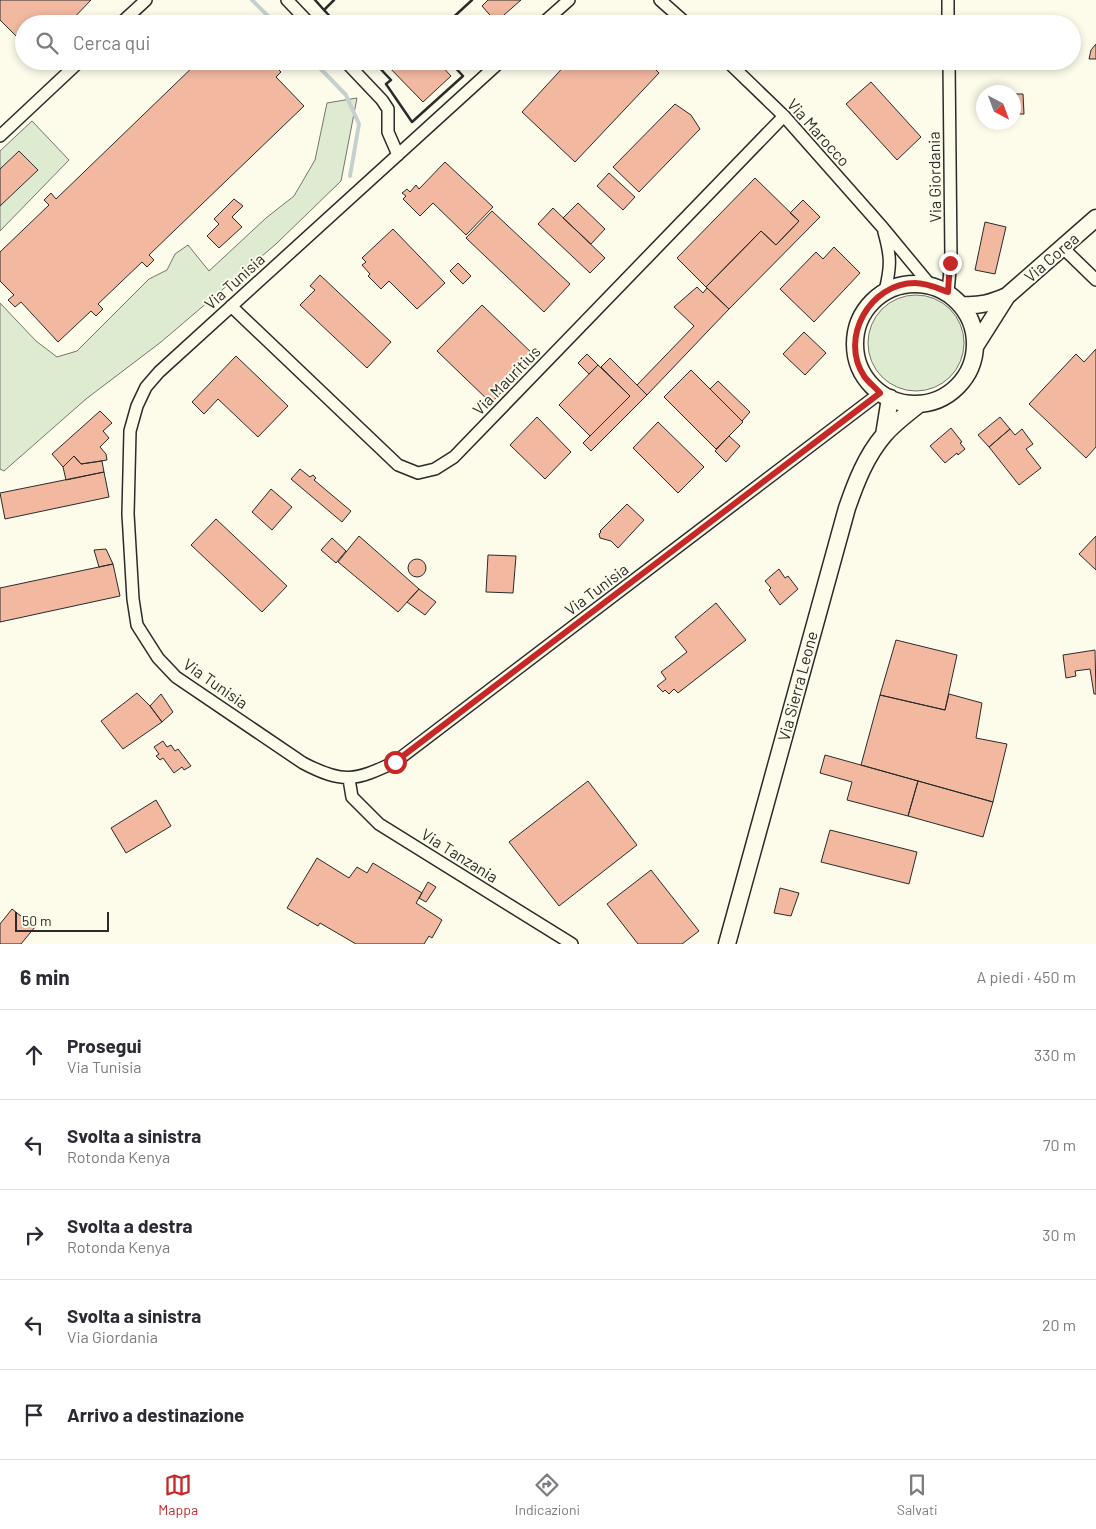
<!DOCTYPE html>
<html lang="it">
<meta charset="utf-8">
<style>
:root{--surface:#fff;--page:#f7f7f7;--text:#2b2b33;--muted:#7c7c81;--line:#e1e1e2;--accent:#c62828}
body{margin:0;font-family:Barlow,sans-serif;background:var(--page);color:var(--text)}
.compass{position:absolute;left:976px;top:85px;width:45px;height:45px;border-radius:50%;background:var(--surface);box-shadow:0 2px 8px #0003;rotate:139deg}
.scale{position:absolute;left:15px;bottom:12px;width:94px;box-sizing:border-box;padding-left:5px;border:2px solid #2b2b2b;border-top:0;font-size:14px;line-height:18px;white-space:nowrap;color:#2b2b2b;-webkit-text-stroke:4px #fdfbea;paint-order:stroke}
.stop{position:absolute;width:15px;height:15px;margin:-11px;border:4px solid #c62828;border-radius:50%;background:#fff}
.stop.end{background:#c62828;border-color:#fff;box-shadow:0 1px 5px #0008}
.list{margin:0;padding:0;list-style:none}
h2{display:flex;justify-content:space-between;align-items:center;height:65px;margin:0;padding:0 20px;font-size:21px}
h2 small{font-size:16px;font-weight:400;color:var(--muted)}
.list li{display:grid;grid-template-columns:32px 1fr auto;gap:15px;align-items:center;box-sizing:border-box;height:90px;padding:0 20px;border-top:1px solid var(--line)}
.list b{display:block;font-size:19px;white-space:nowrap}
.list p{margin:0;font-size:16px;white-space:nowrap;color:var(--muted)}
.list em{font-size:16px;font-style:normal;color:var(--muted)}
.icon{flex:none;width:28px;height:28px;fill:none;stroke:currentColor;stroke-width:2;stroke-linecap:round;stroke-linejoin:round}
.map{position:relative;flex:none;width:1096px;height:944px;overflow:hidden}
.search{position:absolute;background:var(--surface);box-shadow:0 2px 8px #0003;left:15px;right:15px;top:15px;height:55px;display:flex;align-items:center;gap:12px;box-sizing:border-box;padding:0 18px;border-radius:28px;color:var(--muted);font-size:19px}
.sheet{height:515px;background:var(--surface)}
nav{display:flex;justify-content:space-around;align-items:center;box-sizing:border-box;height:70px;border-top:1px solid var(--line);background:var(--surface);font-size:14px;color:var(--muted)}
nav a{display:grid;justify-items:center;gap:2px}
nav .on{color:var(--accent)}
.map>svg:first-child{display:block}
.green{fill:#deebd1;stroke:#74746e}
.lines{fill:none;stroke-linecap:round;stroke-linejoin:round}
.stream{stroke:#c7d0d0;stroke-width:4}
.building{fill:#f2b8a0;stroke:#2b2b2b}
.street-casing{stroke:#2b2b2b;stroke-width:14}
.secondary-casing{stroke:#2b2b2b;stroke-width:19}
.street{stroke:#fdfbea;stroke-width:11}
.secondary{stroke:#fdfbea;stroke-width:16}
.wall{stroke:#2b2b2b;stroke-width:2.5}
.route{stroke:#c62828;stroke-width:6}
.labels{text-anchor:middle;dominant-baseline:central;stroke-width:4;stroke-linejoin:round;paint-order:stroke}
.street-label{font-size:16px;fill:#2b2b2b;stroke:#fdfbea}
</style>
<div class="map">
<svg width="1096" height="944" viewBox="0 0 1096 944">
<rect width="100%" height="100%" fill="#fdfbea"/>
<!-- green -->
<path class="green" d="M357,98L341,181L276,244L161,342L86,399L4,471L0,469V303L36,341L57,357L77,351L149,279L167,270L175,254L188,245L209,271L266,218L294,196L315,160L327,103Z
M32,121L69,160L0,231V151Z
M868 343a48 48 0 1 1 96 0a48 48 0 1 1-96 0Z"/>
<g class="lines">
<!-- stream -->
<path class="stream" d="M252,0L276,24
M313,61L346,95L359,124L350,176"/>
</g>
<!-- building -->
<path class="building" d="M0,0H91L68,24H24V44L0,20Z
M488,0H521L496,22L482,6Z
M1096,44V59H1089L1091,50Z
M199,61H271L266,67L269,69L274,65L281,72L276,77L304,106L149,255L154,260L147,267L142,262L98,304L103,309L96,316L91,311L58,342L21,302L15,307L8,300L14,295L0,281V252L49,205L44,200L51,193L56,199Z
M383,61H437L451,76L423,102Z
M569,61H647L659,73L575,162L522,112Z
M871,82L921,137L897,160L846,104Z
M1014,94H1023L1024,114H1014Z
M675,104L691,115L700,129L639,192L613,167Z
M19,151L38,170L0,206V169Z
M445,162L493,207L466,235L433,203L420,216L403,199L406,196L402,193L407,189L410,192L416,185L419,189Z
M609,173L635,197L623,210L597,186Z
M755,178L799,221L776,245L761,231L706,287L677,258Z
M234,199L243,206L232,217L242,227L219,248L207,236L219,224L214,219Z
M803,200L820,217L729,309L706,287L761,231L776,245L799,221L790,213Z
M578,203L605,229L591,244L563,218Z
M553,208L605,258L590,273L538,224Z
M492,211L570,284L544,312L466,238Z
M985,222L1006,227L995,274L975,270Z
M393,229L445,283L417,309L389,281L381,289L368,276L370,274L362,265L366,262L362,258Z
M834,247L860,273L814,322L780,289L816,252L823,259Z
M458,263L471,276L463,284L450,271Z
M320,275L391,342L367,368L300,305L315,290L310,286Z
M697,287L703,293L707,288L729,309L647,395L637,385L694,326L674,307Z
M482,305L536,357L491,403L437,351Z
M804,332L826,353L805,375L783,354Z
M1096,349V447L1086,458L1029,404L1076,354L1084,362Z
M587,354L598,365L589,374L578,363Z
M236,356L288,406L258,437L218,399L204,414L192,402Z
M610,358L647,395L591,451L583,443L630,396L601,367Z
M598,365L630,396L590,436L559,405Z
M691,370L743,422L716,449L664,397Z
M718,381L750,412L742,421L710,389Z
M100,411L112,423L103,431L109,438L100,447L106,454L107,460L81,464L74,456L63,467L52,454Z
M537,417L571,452L545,479L510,445Z
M1000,417L1010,429L989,447L978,435Z
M658,422L704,467L678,493L633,448Z
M951,428L962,442L960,443L965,449L958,455L957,453L945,463L930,446Z
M1010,429L1015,435L1022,429L1033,444L1026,449L1041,468L1019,485L989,447Z
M729,436L740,446L726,462L715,451Z
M74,456L81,464L102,461L104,472L66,480L63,467Z
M300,469L310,477L313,475L316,478L314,480L351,511L342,522L291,479Z
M104,472L109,497L5,519L0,493Z
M271,489L292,507L272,530L252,512Z
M627,504L644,520L618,548L611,541L600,538L599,534L601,532L600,531Z
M216,519L287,586L262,612L191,545Z
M359,536L419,589L398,612L338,562Z
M1096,536V570L1079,554Z
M332,538L346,551L336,563L321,550Z
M106,549L113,564L99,567L94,550Z
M488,555L516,556L513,593L486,592Z
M408 568a9 9 0 1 1 18 0a9 9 0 1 1-18 0Z
M113,564L120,596L0,622V588Z
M779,569L785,578L788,576L798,589L780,605L769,590L771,588L765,581Z
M419,589L436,602L425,615L407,602Z
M716,603L746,640L678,693L674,689L669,694L665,690L663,692L657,686L666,679L661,672L687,652L675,637Z
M896,640L957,655L945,710L880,695Z
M1095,650L1096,694H1094L1090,669L1075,671L1076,676L1066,678L1063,655Z
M137,693L150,706L162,722L123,749L101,721Z
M161,694L173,712L162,722L150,706Z
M949,694L982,703L976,738L1007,744L993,802L861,765L880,695L945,710Z
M163,741L167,747L171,745L175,751L178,749L191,766L184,770L182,767L174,773L163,758L160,760L156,756L159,754L154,747Z
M825,755L918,781L908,816L847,800L852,782L820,773Z
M588,781L637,845L559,906L509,842Z
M918,781L993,802L983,837L908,816Z
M156,800L171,826L126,853L111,828Z
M830,830L917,852L909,884L821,862Z
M317,858L349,878L357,867L367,873L373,863L422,893L416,903L442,920L432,938L429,936L424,944H356L320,923L318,926L287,908Z
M651,870L699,931L682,944H638L607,904Z
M428,882L436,887L426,902L419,898Z
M780,888L799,893L791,916L774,913Z
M12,909L35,927L21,944H0V924Z"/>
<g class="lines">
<!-- street casing -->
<g class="street-casing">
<path id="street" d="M287,0L310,24
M660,0L687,24
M948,0V24
M120,24L146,0
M542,24L569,0
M345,61L382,100L388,109V132L398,155
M501,61L159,372L146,387L137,406L130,431L128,514L133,599L137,625L158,658L176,677L303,763C343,784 355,781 395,762L880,393
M727,61L784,116L883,228L931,286
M0,136L80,61
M884,232C891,257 891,266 885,291
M1062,247L1096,280
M948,292L951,259L949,61
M231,306L398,465L418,473L435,469L454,457L784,116
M349,779L352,797L379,824L572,944"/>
</g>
<!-- secondary casing -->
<g class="secondary-casing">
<path id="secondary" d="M855 344a60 60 0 1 1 120 0a60 60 0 1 1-120 0Z
M962,305C980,306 991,303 1007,296
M976,345L1007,296L1096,218
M884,435L890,398
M727,944L847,508C856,482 866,456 884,435C894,423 907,414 919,404"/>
</g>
<!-- street -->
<use href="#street" class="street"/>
<!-- secondary -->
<use href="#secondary" class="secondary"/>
<!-- wall -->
<path class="wall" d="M315,0L324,10L334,0
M324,10L337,24
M446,24L472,0
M373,61L391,80L386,84L412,122L463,76L449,61"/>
</g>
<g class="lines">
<!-- route -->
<path class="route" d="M395,762L880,393C875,387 868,382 864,376C839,338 870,283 915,283C927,283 937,288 948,292L950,263"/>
</g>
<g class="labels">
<!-- street labels -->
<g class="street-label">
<text transform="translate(819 132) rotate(48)">Via Marocco</text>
<text transform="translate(934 177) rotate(-91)">Via Giordania</text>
<text transform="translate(1051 257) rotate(-41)">Via Corea</text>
<text transform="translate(234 281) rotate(-42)">Via Tunisia</text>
<text transform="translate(506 380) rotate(-46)">Via Mauritius</text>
<text transform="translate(596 589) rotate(-37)">Via Tunisia</text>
<text transform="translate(216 683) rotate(35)">Via Tunisia</text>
<text transform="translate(797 686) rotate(-75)">Via Sierra Leone</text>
<text transform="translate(460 855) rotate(32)">Via Tanzania</text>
</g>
</g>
</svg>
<svg class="compass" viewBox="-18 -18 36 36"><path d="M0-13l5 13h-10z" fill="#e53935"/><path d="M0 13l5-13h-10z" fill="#7c7c81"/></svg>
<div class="scale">50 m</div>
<div class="stop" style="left:395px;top:762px"></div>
<div class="stop end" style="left:950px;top:263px"></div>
<div class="search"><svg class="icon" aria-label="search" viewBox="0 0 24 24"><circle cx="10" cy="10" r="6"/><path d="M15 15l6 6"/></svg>Cerca qui</div>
</div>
<section class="sheet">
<h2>6 min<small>A piedi · 450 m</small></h2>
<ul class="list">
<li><svg class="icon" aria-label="ahead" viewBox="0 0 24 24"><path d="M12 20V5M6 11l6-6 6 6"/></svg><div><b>Prosegui</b><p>Via Tunisia</p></div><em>330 m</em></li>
<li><svg class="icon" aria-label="left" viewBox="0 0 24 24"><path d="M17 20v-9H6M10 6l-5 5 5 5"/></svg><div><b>Svolta a sinistra</b><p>Rotonda Kenya</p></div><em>70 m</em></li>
<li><svg class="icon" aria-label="right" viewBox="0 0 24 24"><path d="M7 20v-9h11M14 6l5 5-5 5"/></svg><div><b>Svolta a destra</b><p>Rotonda Kenya</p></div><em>30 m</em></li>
<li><svg class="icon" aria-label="left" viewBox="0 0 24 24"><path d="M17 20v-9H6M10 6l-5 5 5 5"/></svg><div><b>Svolta a sinistra</b><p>Via Giordania</p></div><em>20 m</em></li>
<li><svg class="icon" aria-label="arrive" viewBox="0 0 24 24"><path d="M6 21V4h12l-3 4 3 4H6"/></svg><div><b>Arrivo a destinazione</b></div></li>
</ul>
</section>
<nav>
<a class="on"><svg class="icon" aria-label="map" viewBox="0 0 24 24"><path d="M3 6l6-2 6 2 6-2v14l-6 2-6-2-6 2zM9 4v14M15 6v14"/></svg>Mappa</a>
<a><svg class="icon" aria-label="directions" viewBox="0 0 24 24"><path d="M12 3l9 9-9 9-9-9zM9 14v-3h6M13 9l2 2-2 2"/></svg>Indicazioni</a>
<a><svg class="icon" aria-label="saved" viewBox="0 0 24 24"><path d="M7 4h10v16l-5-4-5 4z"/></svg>Salvati</a>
</nav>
